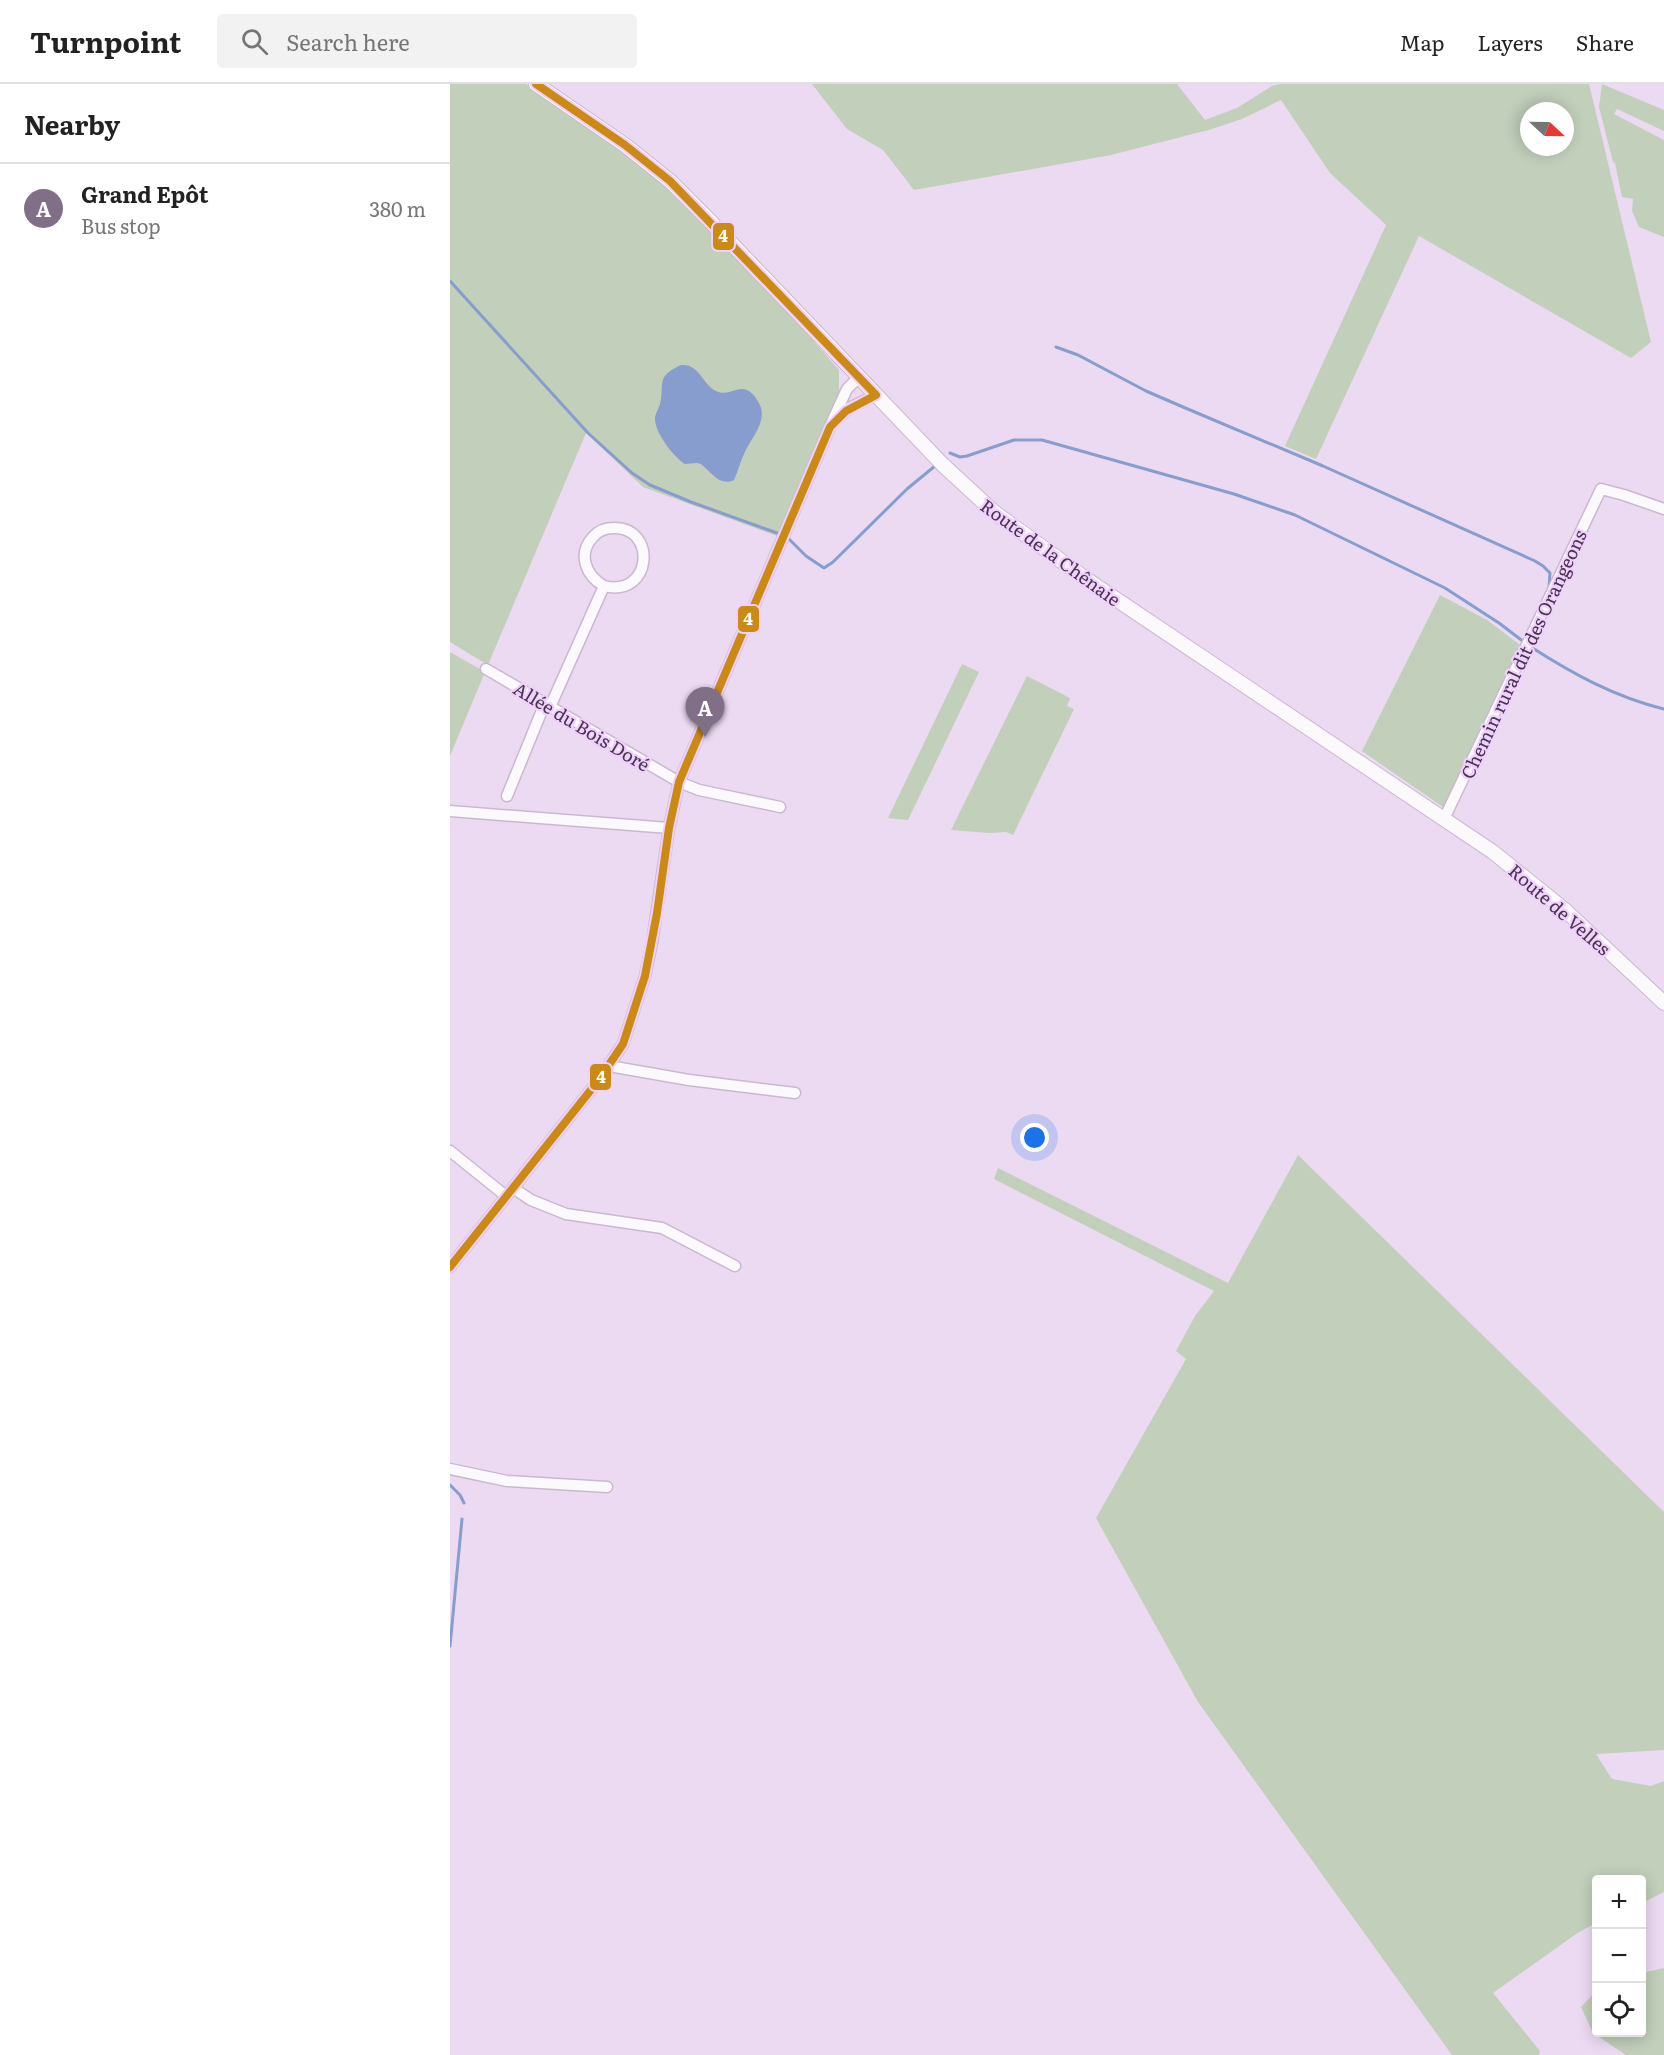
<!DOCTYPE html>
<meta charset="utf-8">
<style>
:root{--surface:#fff;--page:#f2f2f2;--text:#222;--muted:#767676;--line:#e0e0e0;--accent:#806f86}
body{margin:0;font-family:Literata,serif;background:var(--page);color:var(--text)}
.controls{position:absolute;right:18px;bottom:18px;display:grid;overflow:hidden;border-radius:6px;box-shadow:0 3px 15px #0003}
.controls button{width:54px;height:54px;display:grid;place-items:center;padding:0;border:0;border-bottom:2px solid var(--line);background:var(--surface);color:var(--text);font:30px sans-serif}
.compass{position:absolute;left:1070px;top:18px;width:54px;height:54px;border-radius:50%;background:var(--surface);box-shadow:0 3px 15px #0003;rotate:112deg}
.you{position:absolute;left:585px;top:1054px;width:21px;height:21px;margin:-15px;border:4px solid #fff;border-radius:50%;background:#1a73e8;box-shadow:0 0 0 9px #1a73e833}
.badge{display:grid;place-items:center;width:39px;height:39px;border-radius:50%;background:var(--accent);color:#fff;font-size:20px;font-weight:700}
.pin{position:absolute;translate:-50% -50px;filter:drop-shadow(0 2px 3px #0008)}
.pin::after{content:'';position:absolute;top:32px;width:21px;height:18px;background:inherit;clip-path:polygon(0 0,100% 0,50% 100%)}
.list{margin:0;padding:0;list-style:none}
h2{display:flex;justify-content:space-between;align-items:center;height:78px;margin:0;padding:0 24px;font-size:26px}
h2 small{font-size:20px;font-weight:400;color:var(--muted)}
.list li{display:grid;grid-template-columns:39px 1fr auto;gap:18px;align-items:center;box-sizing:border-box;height:90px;padding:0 24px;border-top:2px solid var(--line)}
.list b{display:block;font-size:22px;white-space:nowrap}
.list p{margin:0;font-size:20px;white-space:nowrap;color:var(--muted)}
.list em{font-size:20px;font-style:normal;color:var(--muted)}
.icon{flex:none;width:33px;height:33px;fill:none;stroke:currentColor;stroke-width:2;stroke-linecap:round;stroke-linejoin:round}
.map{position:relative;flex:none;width:1214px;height:1971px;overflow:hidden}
header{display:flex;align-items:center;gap:36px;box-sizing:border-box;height:84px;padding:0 30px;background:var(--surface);border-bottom:2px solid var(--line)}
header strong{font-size:28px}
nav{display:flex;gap:33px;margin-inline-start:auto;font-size:21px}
.search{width:420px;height:54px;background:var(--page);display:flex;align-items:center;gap:15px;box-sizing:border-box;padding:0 21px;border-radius:6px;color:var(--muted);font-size:22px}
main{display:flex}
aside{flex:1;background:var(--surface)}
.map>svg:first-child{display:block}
.green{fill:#c1cfbb;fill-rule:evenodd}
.water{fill:#869dcd}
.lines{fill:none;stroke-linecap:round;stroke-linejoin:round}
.stream{stroke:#869dcd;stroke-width:3}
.street-casing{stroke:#c9b9cf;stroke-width:13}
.secondary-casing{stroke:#c9b9cf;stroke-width:16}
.street{stroke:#fcf9fd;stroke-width:10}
.secondary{stroke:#fcf9fd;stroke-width:14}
.bus-1-casing{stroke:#f1d0fd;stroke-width:12}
.bus-1{stroke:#cb8a13;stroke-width:8}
.labels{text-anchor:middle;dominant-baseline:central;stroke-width:4.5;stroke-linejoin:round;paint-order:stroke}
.street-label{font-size:18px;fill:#46354c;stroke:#f1d0fd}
.line-badge{stroke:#f1d0fd;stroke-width:2}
.badge-label{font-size:16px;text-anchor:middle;font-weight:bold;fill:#fff}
</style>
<header>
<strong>Turnpoint</strong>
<div class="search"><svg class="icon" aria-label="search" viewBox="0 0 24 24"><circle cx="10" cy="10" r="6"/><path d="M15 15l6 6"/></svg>Search here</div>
<nav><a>Map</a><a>Layers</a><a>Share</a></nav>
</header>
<main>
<aside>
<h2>Nearby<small></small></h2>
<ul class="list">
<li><span class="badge">A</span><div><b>Grand Epôt</b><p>Bus stop</p></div><em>380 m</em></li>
</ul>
</aside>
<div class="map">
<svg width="1214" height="1971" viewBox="0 0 1214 1971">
<rect width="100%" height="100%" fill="#ecdaf2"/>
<!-- green -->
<path class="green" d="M0,0H76L158,58L206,94L237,122L314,201L389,286V310L327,452L193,403L136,349L38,581L0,558Z
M362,0H727L755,36L787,24L822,2L830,0H1139L1201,258L1181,274L969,152L866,375L835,362L936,141L880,89L831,16L792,35L762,45L661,71L464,106L433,66L397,45ZM1079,27H1115V63H1079Z
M1152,0L1214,26V47L1167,25L1164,30L1214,56V153L1189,143L1182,127L1183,115L1172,113L1165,79L1163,78L1149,23Z
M990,511L1037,536L1074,564L996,723H993L912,667Z
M0,568L35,588L0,672Z
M512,580L529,588L458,736L438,734Z
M577,592L620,614L617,622L624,625L563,751L556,748L539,749L501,746Z
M848,1071L1214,1428V1666L1146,1670L1162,1695L1201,1702L1214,1697V1808L1192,1819V1796H1146V1839L1129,1848L1043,1909L1090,1967L1089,1971H1002L748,1618L646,1434L736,1275L726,1267L745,1232L764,1207L544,1095L548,1084L778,1199Z
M1214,1884V1971H1176L1143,1949L1131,1923L1146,1907V1948H1192V1889Z"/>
<!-- water -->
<path class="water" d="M231,281C250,280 251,299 266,307C278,313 287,302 297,306C301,308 305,312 307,316C321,335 301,353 294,370C290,378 288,387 284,396C270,403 261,388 251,380L247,379L235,380C223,372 204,348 205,333C206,328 209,324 210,320C215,299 205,293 231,281Z"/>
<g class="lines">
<!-- stream -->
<path class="stream" d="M0,197L138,349L182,389L200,401L241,418L327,449
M606,263L628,271L696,307L733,323L873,382L1085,477L1093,482L1100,489L1099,503
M500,369L510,373L517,372L564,356H592L784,410L845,431L995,504L1049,539L1074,558
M339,455L356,472L374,484L383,478L457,405L485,382
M1083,560L1081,563C1123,590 1165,613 1214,625
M0,1401L10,1411L14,1419
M0,1562L12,1435"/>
<!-- street casing -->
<g class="street-casing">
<path id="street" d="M386,336L399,324L426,311
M36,585L229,698L249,706L330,723
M100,623L154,502C203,514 207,442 163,444C156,444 148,447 143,453C127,470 136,492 154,502
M57,712L95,619
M0,727L219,744
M994,735L1151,405L1174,411L1214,425
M159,982L239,996L345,1009
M0,1067L56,1112
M63,1104L81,1116L116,1130L212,1144L285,1182
M0,1183L148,997L173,960L195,892L202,859L219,744L229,698L385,331L397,305L409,293
M0,1385L57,1397L157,1403"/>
</g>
<!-- secondary casing -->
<g class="secondary-casing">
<path id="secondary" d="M86,0L175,61L220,97L261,138L493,381L544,428L636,495L1043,768L1116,827L1214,919"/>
</g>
<!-- street -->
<use href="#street" class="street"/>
<!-- secondary -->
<use href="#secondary" class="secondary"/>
<!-- bus-1 casing -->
<g class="bus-1-casing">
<path id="bus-1" d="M0,1183L148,997L173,960L195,892L207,829L219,744L229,698L380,343L396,327L426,311L220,97L175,61L86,0"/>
</g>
<!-- bus-1 -->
<use href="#bus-1" class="bus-1"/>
</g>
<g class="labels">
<!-- street labels -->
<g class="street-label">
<text transform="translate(601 468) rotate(36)">Route de la Chênaie</text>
<text transform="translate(1073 570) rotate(-65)">Chemin rural dit des Orangeons</text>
<text transform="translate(132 642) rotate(31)">Allée du Bois Doré</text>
<text transform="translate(1110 825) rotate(41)">Route de Velles</text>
</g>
</g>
<g class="line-badge">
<rect x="262" y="138" width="23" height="29" rx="6" fill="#cb8a13"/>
<rect x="287" y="521" width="23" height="28" rx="6" fill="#cb8a13"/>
<rect x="139" y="979" width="23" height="28" rx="6" fill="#cb8a13"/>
</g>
<g class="badge-label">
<text x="273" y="158">4</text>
<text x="298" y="541">4</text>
<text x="151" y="999">4</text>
</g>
</svg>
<div class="controls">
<button>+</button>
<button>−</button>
<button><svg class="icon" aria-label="locate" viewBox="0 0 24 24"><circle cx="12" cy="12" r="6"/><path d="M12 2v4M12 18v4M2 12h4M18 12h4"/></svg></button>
</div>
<svg class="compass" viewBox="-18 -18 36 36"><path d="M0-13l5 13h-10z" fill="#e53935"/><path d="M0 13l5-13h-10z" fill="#767676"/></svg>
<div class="you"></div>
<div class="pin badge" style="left:255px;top:653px">A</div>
</div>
</main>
